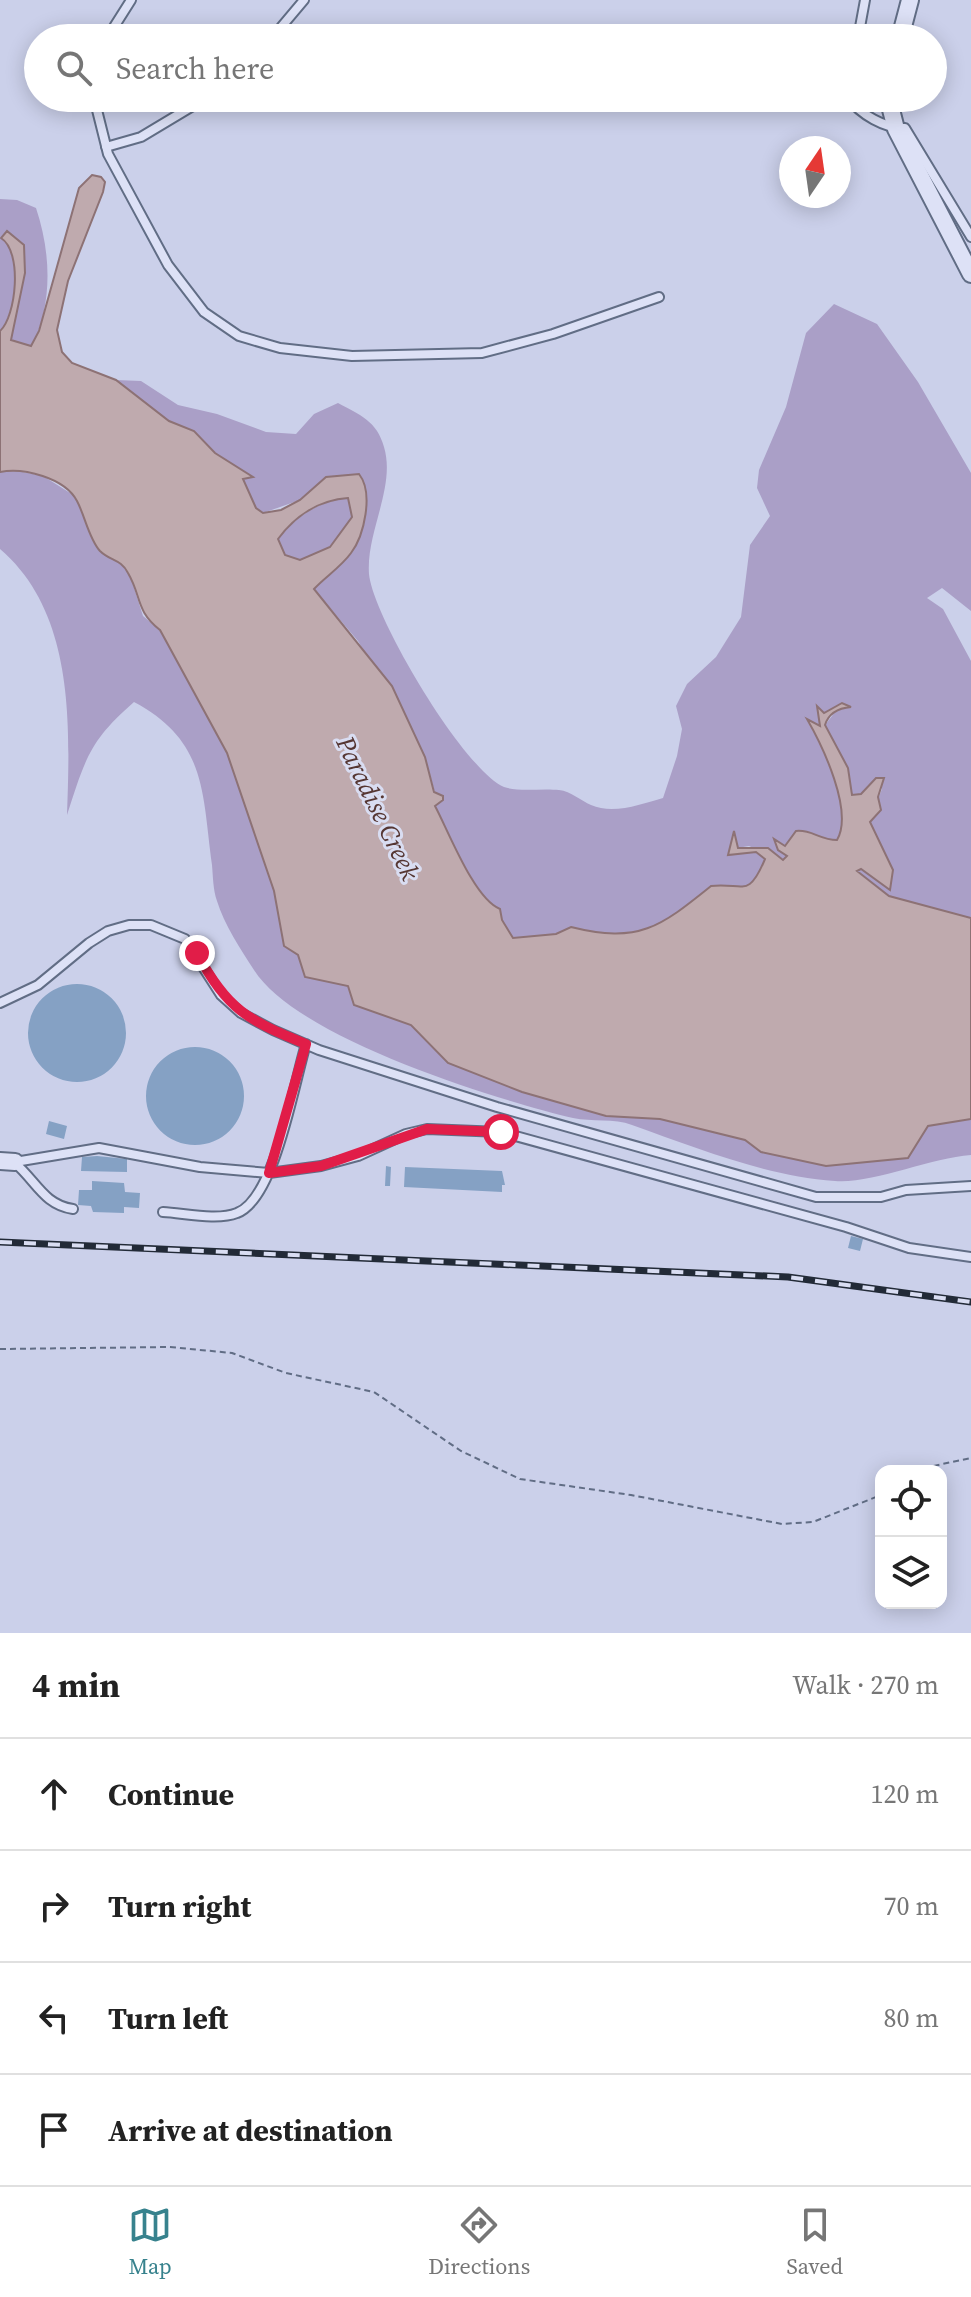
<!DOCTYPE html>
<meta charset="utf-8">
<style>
:root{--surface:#fff;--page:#f6f6f6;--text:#222;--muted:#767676;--line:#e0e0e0;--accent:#37828d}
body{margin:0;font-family:"Source Serif 4",serif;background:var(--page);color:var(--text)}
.controls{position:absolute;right:24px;bottom:24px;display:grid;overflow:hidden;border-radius:16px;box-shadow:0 4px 20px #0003}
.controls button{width:72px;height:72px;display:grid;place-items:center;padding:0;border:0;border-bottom:2px solid var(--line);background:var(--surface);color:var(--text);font:40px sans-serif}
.compass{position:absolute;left:779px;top:136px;width:72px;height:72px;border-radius:50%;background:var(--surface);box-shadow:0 4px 20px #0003;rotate:13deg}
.stop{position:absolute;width:24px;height:24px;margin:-18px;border:6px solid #e11d48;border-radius:50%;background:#fff}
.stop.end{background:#e11d48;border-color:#fff;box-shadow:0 2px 8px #0008}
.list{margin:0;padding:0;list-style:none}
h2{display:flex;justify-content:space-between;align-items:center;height:104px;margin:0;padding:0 32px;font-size:34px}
h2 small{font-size:26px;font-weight:400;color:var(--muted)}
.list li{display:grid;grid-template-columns:52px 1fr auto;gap:24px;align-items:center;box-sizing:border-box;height:112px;padding:0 32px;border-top:2px solid var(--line)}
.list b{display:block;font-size:30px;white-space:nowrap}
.list em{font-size:26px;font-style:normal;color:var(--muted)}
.icon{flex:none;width:44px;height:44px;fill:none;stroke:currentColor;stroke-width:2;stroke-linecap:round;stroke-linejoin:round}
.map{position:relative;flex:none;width:971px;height:1633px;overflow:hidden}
.search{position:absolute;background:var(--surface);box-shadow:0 4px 20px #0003;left:24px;right:24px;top:24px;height:88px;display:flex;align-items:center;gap:20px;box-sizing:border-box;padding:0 28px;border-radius:44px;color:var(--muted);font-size:30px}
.sheet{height:552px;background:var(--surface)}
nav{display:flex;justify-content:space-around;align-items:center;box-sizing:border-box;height:112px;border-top:2px solid var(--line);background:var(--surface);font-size:22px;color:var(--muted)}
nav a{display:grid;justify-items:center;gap:4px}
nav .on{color:var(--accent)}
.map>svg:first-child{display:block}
.green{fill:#aa9fc7}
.water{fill:#bfaaae;stroke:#8d7275;stroke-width:2;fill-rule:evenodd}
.building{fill:#85a1c4}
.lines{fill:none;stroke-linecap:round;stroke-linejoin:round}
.lane-casing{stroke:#616d85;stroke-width:12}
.street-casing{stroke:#616d85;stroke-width:20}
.path{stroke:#616d85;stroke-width:2;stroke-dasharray:6 4;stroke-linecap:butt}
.lane{stroke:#dde1f6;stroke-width:8}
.street{stroke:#dde1f6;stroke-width:16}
.rail-casing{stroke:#222a37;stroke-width:7}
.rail{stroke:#d9ddf2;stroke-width:4;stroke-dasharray:12;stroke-linecap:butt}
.route{stroke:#e11d48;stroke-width:10}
.labels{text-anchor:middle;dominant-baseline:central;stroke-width:6;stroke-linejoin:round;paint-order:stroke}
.water-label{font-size:26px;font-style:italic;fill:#553633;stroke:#d9ddf2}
</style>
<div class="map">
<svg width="971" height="1633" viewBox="0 0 971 1633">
<rect width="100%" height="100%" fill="#cbd0ea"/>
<!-- green -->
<path class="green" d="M0,199L17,200L36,208C51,253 53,303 32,346L11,340L25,273L8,242C10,248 15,255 16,261C19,278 11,321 0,331Z
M834,304L877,324L918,382L971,473V611L942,588L927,598L943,609L971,661V918L889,896L857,871L861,869L889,889L893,870L869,822L882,789L876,778L861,794L852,795L848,768L825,725L842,703L824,714L817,707L821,727L807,719C822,745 854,811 837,840L814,837L780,846L776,842L787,856L783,861L749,846L737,848L735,834L737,853L756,852L765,859C747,900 744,882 711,886C660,927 639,944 571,927L556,934L513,938L502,920L500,909C474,898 448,830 435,805L443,796L435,793L425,757L358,641L314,589L351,553L366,494L326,477L300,500L263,513L256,508L243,479L253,477L215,453L194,431L169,421L116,380L141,381L178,405L217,414L266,432L296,434L314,414L338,403C360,415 377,421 384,447C396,487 366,532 369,574C373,617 464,770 504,787C518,792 543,788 559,790C571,791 581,801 591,805C613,815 642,804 663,798L677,756L682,729L676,706L687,684L716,657L741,617L750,545L770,516L757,488L759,470L786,407L806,333Z
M13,470L43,476L75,496L99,550L121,562L130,575L143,616L160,630L227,753L274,891L284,946L298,954L305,977L349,986L354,1005L411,1025L448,1063L522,1092L606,1116L660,1119L746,1140L761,1152L971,1119V1155C930,1158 872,1184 835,1181C765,1176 697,1148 632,1125C614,1118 592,1122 573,1118C494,1099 297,1038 254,970C241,950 224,924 217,901C213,890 213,876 212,865C202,792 207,741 134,702C89,741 85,760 67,815C70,726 75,613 0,549V472Z
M348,498L352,517L330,547L300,560L285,555L278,539C296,516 319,501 348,498Z"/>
<!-- water -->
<path class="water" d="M92,175L101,177L105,182L103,192L68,281L57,330L62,352L72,363L116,380L169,421L194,431L215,453L253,477L243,479L256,508L263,513L281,510L300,500L326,477L359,474C374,493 364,536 351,553C341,567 325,577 314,589L392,686L425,757L434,792L443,796V800L435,806C448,830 474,899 500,909L502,920L513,938L556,934L571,927C639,944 660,927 711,886C743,882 748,900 765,859L756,852L728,855L734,831L738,848H768L783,860L787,856L778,850L774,839L785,846L796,831C811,829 820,840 837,840C854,811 822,745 807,719L820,726L817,706L824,713L842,703L851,707C839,708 829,712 825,725L848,768L852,795L861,794L876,778H884L878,797L881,810L870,822L893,870L890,890L861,869L857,871L889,896L971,918V1119L928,1126L908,1158L826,1166L761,1152L745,1140L660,1119L606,1116L522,1092L448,1063L411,1025L354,1005L348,986L305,977L298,955L284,946L274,891L227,753L160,630C135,610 142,597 128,573C121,559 110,561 100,551C89,539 85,516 77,501C65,478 23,467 0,472V331C16,317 23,252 1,238L7,231L24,245L25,273L11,340L31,346L39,331L79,188ZM348,498L352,517L330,547L300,560L285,555L278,539C295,516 319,500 348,498Z"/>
<!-- building -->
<path class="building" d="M28 1033a49 49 0 1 1 98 0a49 49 0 1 1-98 0Z
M146 1096a49 49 0 1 1 98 0a49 49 0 1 1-98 0Z
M49,1121L67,1126L64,1139L46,1134Z
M97,1156L127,1159V1172L81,1171L82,1157Z
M386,1166L391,1167L390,1186H385Z
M405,1167L502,1171L505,1185H502V1192L404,1187Z
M92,1181L124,1183L125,1192L140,1193L139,1208L124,1207V1213L93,1212L91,1206L78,1205L79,1190H92Z
M851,1236L863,1239L860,1251L848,1248Z"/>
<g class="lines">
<!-- lane casing -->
<g class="lane-casing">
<path id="lane" d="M107,38L131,0
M272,38L304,0
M858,38L865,0
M94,98L108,154L168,265L204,312L239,336L280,348L352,356L482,353L553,334L659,297
M849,98C859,114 886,129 905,128L971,237
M106,147L141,137L206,98
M0,1003L38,985L89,943L108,931L129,925H151L185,939L221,995L241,1013L273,1030L319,1050L497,1107L816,1197H881L906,1190L971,1186
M15,1162L99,1148L200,1167L269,1173L321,1166L358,1156L406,1134L427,1129L501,1132L846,1227L909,1248L971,1257
M15,1163C36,1181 44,1205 73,1209
M163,1212C184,1213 217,1221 237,1213C275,1199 294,1083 306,1044"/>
</g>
<!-- street casing -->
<g class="street-casing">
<path id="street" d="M900,38L910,0
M888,98L896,129L971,274
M0,1161L15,1162"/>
</g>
<!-- path -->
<path class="path" d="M0,1349L170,1347L232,1353L286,1373L374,1392L461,1451L520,1479L631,1495L782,1524L813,1522L881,1495
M925,1471L933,1466L971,1458"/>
<!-- lane -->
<use href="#lane" class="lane"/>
<!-- street -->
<use href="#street" class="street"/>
<!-- rail casing -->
<g class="rail-casing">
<path id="rail" d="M0,1242L788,1277L971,1302"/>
</g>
<!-- rail -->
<use href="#rail" class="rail"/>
</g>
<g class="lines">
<!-- route -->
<path class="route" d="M197,953C227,1010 248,1020 306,1044L269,1173L321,1166L427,1129L501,1132"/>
</g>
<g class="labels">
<!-- water labels -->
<g class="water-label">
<text transform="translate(378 808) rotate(64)">Paradise Creek</text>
</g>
</g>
</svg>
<div class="controls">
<button><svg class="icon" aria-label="locate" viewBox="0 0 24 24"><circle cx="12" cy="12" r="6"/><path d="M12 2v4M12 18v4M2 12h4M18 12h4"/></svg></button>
<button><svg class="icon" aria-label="layers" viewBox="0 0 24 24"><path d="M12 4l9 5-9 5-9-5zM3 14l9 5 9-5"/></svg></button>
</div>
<svg class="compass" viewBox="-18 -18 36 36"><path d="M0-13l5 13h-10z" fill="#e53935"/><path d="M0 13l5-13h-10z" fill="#767676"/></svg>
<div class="stop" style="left:501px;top:1132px"></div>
<div class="stop end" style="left:197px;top:953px"></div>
<div class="search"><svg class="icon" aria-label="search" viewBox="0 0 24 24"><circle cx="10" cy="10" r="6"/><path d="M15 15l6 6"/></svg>Search here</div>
</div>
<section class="sheet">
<h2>4 min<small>Walk · 270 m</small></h2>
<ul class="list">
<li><svg class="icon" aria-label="ahead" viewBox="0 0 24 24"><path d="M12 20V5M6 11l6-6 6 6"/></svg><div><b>Continue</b></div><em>120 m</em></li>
<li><svg class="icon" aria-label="right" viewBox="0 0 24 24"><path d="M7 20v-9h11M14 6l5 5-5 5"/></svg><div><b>Turn right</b></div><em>70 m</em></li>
<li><svg class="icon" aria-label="left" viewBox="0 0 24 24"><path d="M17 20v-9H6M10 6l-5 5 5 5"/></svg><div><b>Turn left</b></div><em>80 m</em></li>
<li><svg class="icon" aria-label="arrive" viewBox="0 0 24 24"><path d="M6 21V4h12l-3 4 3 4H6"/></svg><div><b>Arrive at destination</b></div></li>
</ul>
</section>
<nav>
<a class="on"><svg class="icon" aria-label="map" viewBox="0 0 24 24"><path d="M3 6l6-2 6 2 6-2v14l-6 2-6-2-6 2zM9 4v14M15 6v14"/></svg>Map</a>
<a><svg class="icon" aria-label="directions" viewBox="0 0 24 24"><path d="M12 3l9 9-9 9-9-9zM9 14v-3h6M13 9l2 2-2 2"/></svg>Directions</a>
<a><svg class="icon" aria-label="saved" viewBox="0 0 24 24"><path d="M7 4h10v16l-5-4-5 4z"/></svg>Saved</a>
</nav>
